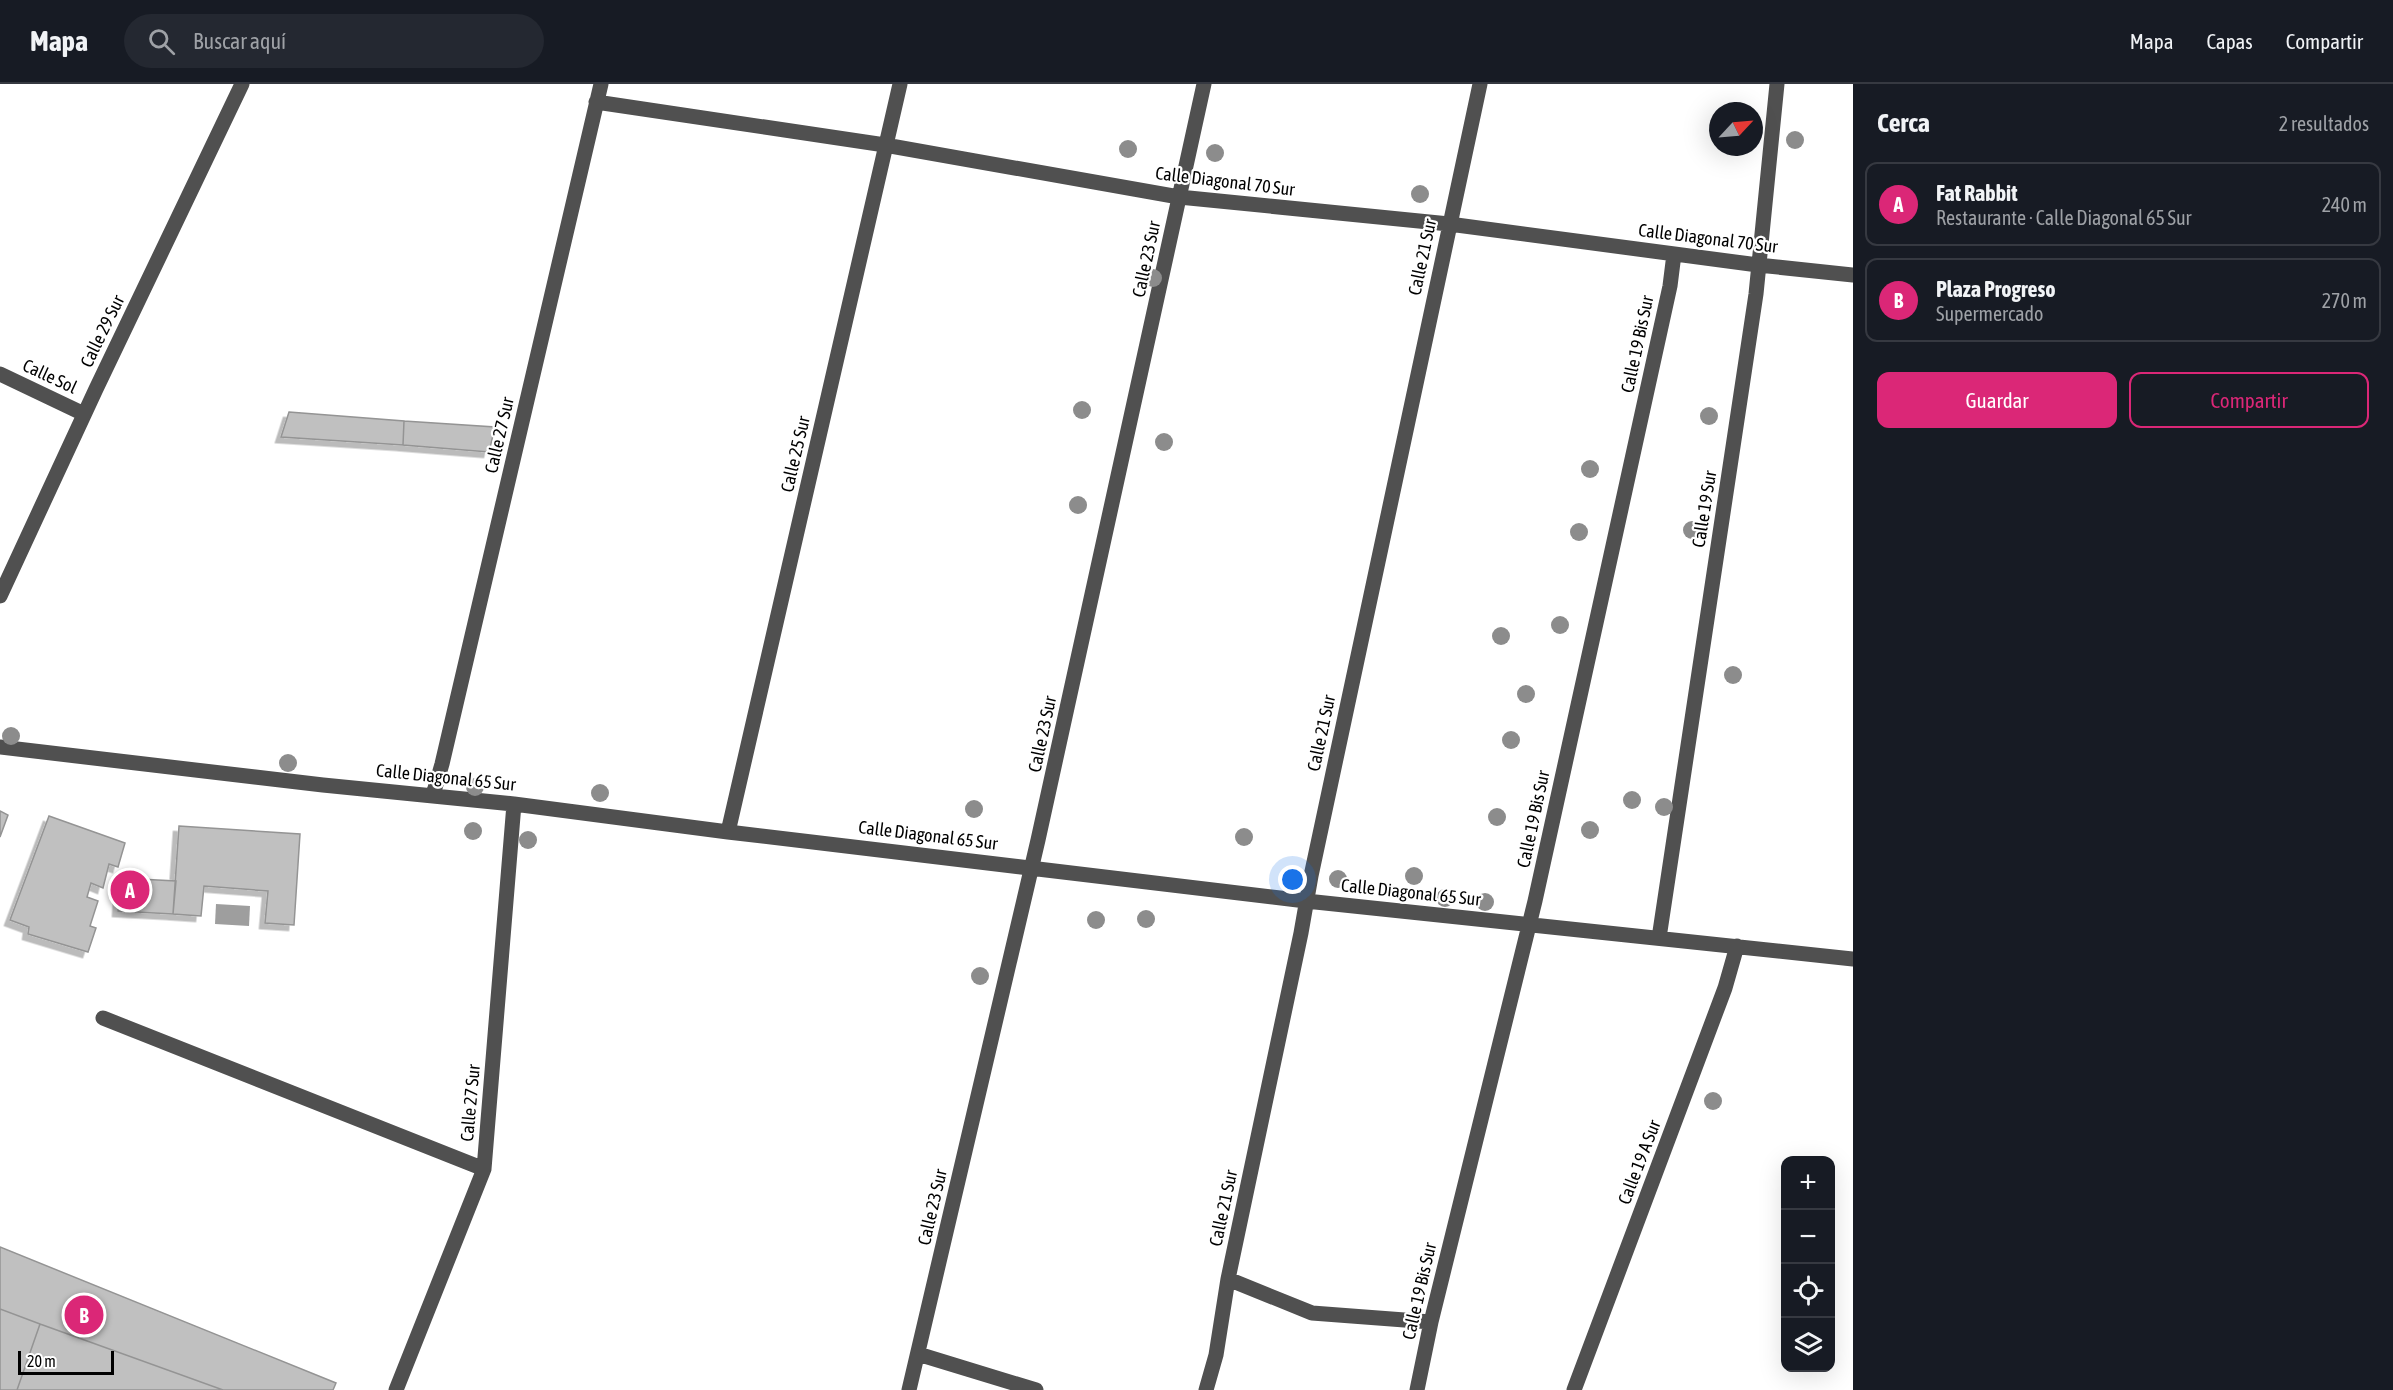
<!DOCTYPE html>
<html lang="es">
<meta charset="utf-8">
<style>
:root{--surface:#171b24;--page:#242831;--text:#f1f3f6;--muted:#9ea1a6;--line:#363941;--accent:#db2777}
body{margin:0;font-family:"Asap Condensed",sans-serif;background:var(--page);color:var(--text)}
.controls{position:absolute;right:18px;bottom:18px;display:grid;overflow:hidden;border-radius:12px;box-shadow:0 6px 24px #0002}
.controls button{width:54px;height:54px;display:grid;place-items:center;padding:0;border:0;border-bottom:2px solid var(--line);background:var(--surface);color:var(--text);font:30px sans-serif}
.compass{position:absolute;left:1709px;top:18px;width:54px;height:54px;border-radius:50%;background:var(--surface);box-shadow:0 6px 24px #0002;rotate:64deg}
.scale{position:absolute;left:18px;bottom:15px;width:96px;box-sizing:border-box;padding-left:6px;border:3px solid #000;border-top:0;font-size:16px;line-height:21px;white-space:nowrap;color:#000;-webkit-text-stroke:4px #fff;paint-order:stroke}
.you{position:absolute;left:1293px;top:796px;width:21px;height:21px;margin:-15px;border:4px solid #fff;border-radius:50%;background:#1a73e8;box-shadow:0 0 0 9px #1a73e833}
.badge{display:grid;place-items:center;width:39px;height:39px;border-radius:50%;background:var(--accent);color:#fff;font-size:20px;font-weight:700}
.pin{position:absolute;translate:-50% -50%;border:3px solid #fff;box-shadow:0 2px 6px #0006}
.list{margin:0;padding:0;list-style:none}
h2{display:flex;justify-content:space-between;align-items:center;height:78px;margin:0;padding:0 24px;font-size:26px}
h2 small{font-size:20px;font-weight:400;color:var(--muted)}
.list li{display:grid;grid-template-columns:39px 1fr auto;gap:18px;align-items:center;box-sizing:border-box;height:84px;margin:0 12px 12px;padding:0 12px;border:2px solid var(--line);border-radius:12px}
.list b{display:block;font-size:22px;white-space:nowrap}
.list p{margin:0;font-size:20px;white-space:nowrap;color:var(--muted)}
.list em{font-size:20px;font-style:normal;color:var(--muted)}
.actions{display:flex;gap:12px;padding:18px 24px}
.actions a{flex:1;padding:14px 0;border:2px solid var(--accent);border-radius:12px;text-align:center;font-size:21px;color:var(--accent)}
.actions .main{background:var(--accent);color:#fff}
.icon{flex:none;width:33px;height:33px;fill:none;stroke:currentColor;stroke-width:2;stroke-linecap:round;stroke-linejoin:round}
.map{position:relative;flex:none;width:1853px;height:1306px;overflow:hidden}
header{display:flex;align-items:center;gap:36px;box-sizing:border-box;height:84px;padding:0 30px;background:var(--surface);border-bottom:2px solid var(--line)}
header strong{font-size:28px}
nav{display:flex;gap:33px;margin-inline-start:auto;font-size:21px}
.search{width:420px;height:54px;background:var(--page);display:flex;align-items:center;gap:15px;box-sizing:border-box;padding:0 21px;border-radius:33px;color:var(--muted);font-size:22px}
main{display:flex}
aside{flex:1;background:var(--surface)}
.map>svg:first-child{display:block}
.water{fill:#9e9e9e}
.building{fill:#c0c0c0;stroke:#949494;stroke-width:1.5;filter:url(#shadow)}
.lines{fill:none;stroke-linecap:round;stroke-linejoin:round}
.minor{stroke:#505050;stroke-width:15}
.tree{fill:#8c8c8c}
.labels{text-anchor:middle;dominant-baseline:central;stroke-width:4.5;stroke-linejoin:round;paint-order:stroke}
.street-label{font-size:18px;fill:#000;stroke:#fff}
</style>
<header>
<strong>Mapa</strong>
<div class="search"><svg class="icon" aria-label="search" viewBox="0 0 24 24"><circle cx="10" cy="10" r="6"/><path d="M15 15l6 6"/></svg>Buscar aquí</div>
<nav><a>Mapa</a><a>Capas</a><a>Compartir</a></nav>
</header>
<main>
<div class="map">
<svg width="1853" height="1306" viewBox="0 0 1853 1306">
<defs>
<filter id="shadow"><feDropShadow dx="-5.5" dy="5.5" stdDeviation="0" flood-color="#0004"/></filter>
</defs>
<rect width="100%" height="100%" fill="#fff"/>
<!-- water -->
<path class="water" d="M216,820L250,822L249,842L215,840Z"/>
<!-- building -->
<path class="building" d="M289,328L404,337L403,361L281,353Z
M404,337L495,343L489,368L403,361Z
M0,727L8,731L0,753Z
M49,732L125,759L118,783L109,780L103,804L91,799L87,813L98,817L90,842L96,844L88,868L28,850L29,843L10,836Z
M179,742L300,750L294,841L265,839L268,807L204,802L201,832L173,830Z
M120,794L176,797L173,830L118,827Z
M0,1163L336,1299L333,1306H0Z
M0,1225L40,1240L17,1306H0Z
M40,1240L223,1306H17Z"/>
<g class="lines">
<!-- minor -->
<path class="minor" d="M596,18L885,61L1179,113L1449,140L1758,181L1853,191
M0,290L84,330
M0,512L96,305L242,0
M0,663L323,701L514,720L728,748L1306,817L1853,875
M433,711L442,680L601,0
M728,748L900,0
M1659,854L1756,210L1777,0
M103,934L484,1085
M1228,1195L1312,1229L1431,1238
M918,1270L1036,1306
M396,1306L484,1085L514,720
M909,1306L1038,756L1204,0
M1206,1306L1216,1271L1228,1195L1301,849L1311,792L1480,0
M1417,1306L1431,1238L1535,817L1670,202L1674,170
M1574,1306L1725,904L1737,862"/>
</g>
<!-- trees -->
<g class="tree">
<circle cx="1795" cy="56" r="9"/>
<circle cx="1128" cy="65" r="9"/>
<circle cx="1215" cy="69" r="9"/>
<circle cx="1420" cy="110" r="9"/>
<circle cx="1153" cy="194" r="9"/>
<circle cx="1082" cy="326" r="9"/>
<circle cx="1709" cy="332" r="9"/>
<circle cx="1164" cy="358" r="9"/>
<circle cx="1590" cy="385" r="9"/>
<circle cx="1078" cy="421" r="9"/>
<circle cx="1692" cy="446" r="9"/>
<circle cx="1579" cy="448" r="9"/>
<circle cx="1560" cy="541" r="9"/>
<circle cx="1501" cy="552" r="9"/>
<circle cx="1733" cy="591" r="9"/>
<circle cx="1526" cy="610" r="9"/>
<circle cx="11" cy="652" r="9"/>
<circle cx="1511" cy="656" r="9"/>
<circle cx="288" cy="679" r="9"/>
<circle cx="475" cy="703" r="9"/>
<circle cx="600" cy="709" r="9"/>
<circle cx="1632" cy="716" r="9"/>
<circle cx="1664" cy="723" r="9"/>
<circle cx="974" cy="725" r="9"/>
<circle cx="1497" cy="733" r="9"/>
<circle cx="1590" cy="746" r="9"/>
<circle cx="473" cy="747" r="9"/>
<circle cx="1244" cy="753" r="9"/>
<circle cx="528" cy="756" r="9"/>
<circle cx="1414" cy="792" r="9"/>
<circle cx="1338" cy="795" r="9"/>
<circle cx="1445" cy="814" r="9"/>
<circle cx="1485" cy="818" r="9"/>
<circle cx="1146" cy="835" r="9"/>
<circle cx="1096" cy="836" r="9"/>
<circle cx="980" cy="892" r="9"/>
<circle cx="1713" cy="1017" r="9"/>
</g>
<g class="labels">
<!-- street labels -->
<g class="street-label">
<text transform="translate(1225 97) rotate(7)">Calle Diagonal 70 Sur</text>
<text transform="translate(1708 154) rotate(7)">Calle Diagonal 70 Sur</text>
<text transform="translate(1422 173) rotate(-78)">Calle 21 Sur</text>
<text transform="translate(1146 175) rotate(-78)">Calle 23 Sur</text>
<text transform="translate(102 247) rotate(-64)">Calle 29 Sur</text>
<text transform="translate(1637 260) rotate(-78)">Calle 19 Bis Sur</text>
<text transform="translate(50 292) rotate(25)">Calle Sol</text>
<text transform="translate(499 351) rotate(-77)">Calle 27 Sur</text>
<text transform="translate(795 370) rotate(-77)">Calle 25 Sur</text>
<text transform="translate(1704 425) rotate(-81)">Calle 19 Sur</text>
<text transform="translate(1321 649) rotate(-78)">Calle 21 Sur</text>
<text transform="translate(1042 650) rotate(-78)">Calle 23 Sur</text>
<text transform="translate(446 693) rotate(6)">Calle Diagonal 65 Sur</text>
<text transform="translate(1533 735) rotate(-78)">Calle 19 Bis Sur</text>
<text transform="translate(928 751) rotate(7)">Calle Diagonal 65 Sur</text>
<text transform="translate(1411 808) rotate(6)">Calle Diagonal 65 Sur</text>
<text transform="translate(470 1019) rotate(-85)">Calle 27 Sur</text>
<text transform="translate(1639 1078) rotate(-69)">Calle 19 A Sur</text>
<text transform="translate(932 1123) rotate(-77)">Calle 23 Sur</text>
<text transform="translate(1223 1124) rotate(-78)">Calle 21 Sur</text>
<text transform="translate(1419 1207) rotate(-77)">Calle 19 Bis Sur</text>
</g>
</g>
</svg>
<div class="controls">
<button>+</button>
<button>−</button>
<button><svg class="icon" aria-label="locate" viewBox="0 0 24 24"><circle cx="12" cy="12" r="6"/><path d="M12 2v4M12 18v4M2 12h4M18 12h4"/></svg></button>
<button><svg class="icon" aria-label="layers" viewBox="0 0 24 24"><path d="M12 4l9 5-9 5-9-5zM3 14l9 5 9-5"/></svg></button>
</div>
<svg class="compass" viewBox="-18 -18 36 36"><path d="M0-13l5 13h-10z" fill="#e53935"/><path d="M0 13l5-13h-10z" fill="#9ea1a6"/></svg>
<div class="scale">20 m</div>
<div class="you"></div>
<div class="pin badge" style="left:130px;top:806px">A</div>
<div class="pin badge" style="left:84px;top:1231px">B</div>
</div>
<aside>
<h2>Cerca<small>2 resultados</small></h2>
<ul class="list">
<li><span class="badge">A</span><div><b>Fat Rabbit</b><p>Restaurante · Calle Diagonal 65 Sur</p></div><em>240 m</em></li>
<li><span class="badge">B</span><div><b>Plaza Progreso</b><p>Supermercado</p></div><em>270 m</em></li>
</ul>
<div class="actions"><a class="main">Guardar</a><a>Compartir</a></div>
</aside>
</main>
